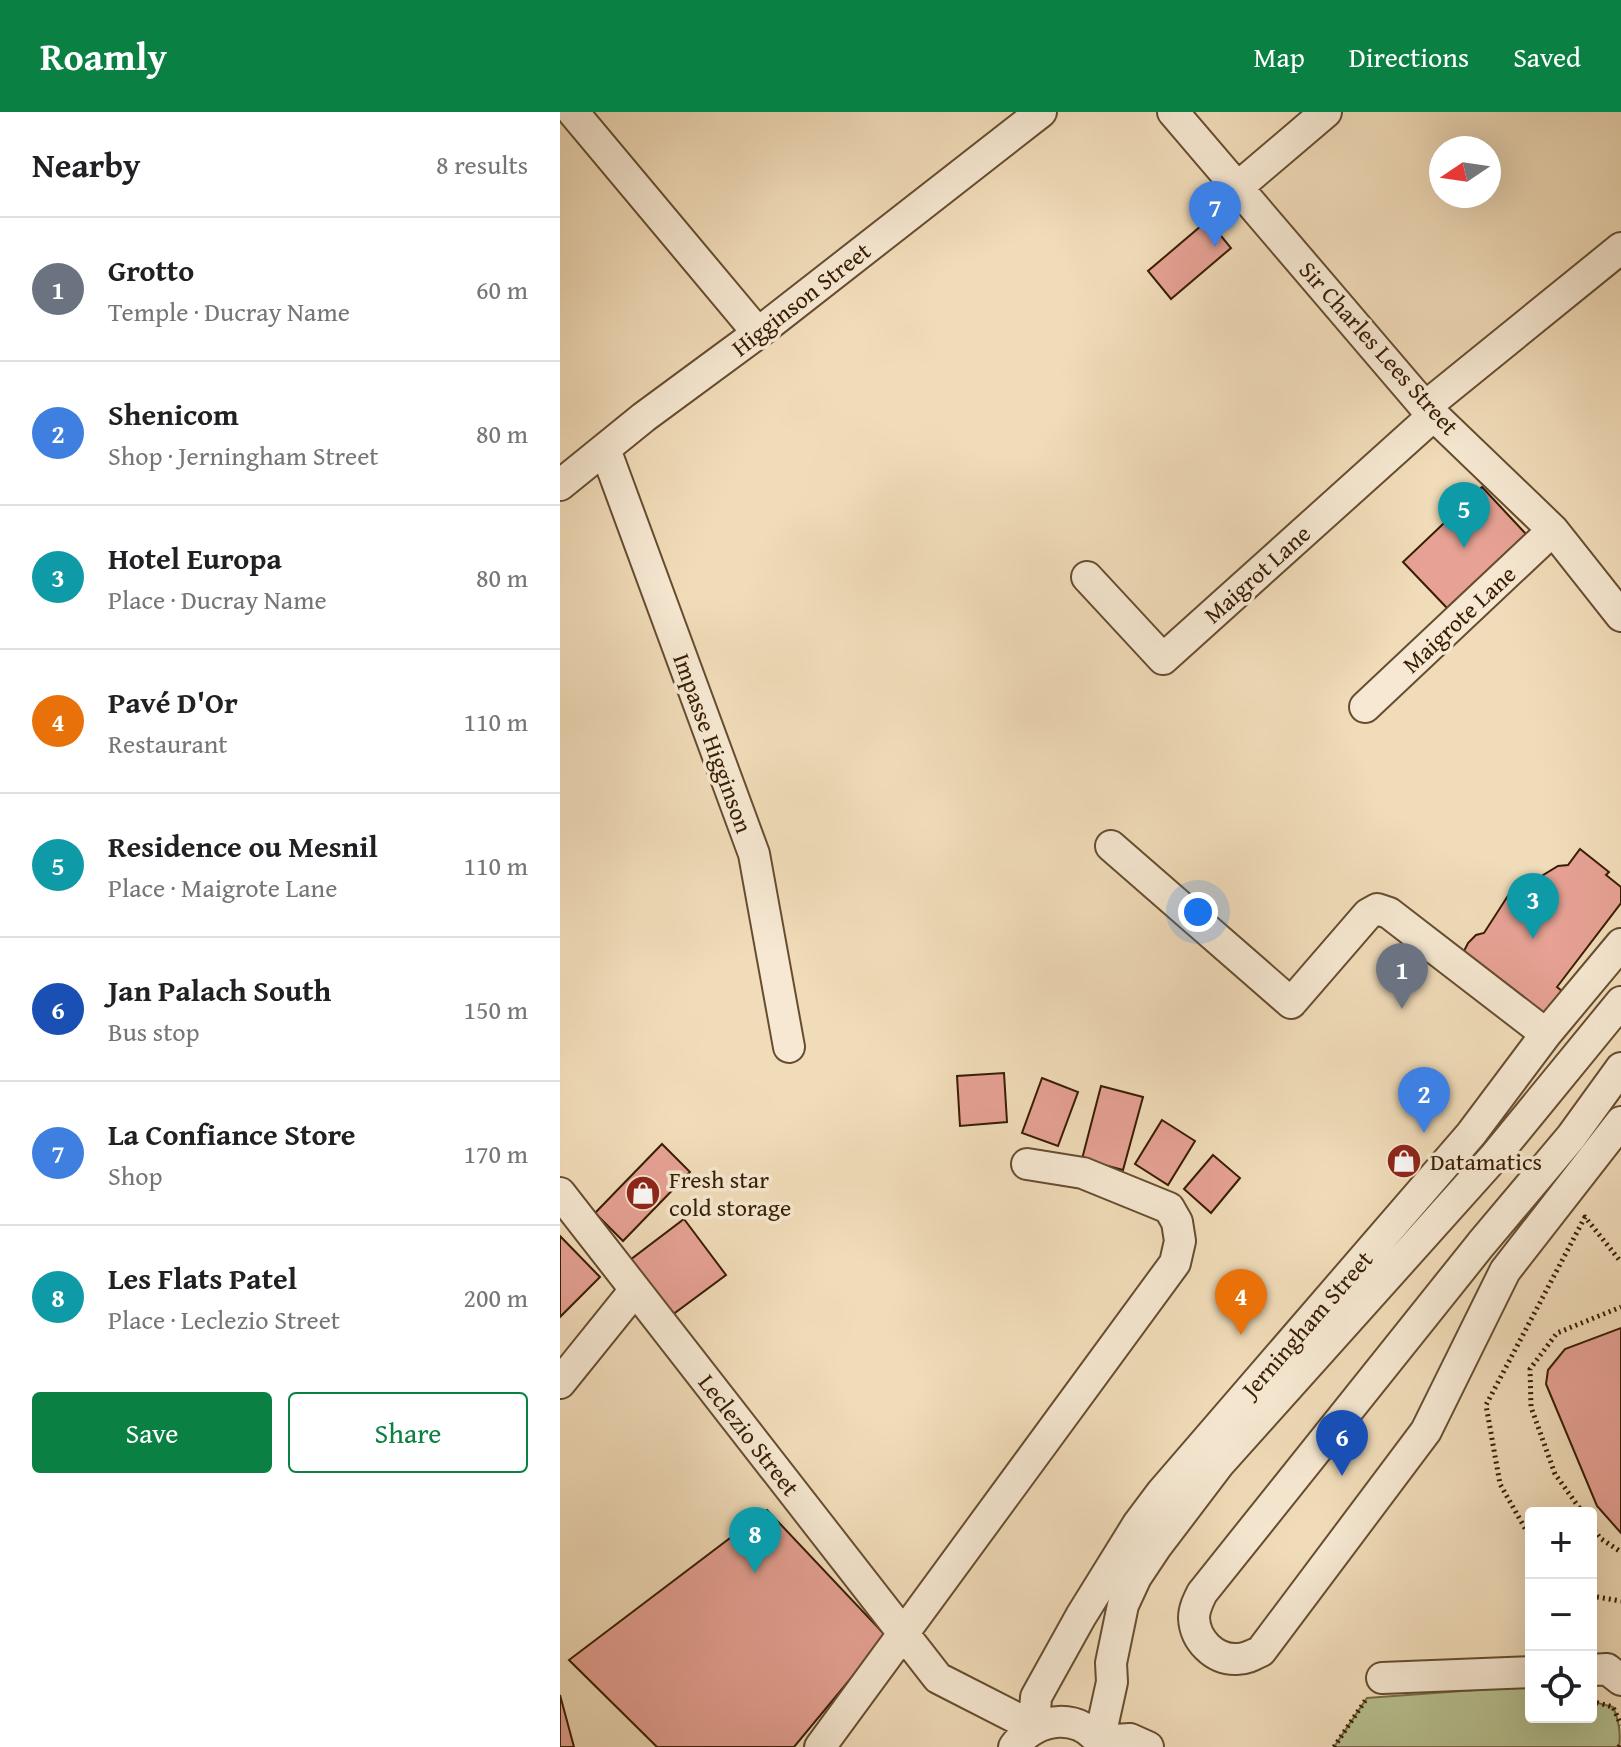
<!DOCTYPE html>
<meta charset="utf-8">
<style>
:root{--surface:#fff;--page:#f6f6f6;--text:#202124;--muted:#757577;--line:#e0e0e0;--accent:#0b8043}
body{margin:0;font-family:"Gentium Book Plus",serif;background:var(--page);color:var(--text)}
.controls{position:absolute;right:24px;bottom:24px;display:grid;overflow:hidden;border-radius:8px;box-shadow:0 8px 32px #0002}
.controls button{width:72px;height:72px;display:grid;place-items:center;padding:0;border:0;border-bottom:2px solid var(--line);background:var(--surface);color:var(--text);font:40px sans-serif}
.compass{position:absolute;left:869px;top:24px;width:72px;height:72px;border-radius:50%;background:var(--surface);box-shadow:0 8px 32px #0002;rotate:257deg}
.you{position:absolute;left:638px;top:800px;width:28px;height:28px;margin:-20px;border:6px solid #fff;border-radius:50%;background:#1a73e8;box-shadow:0 0 0 12px #1a73e833}
.badge{display:grid;place-items:center;width:52px;height:52px;border-radius:50%;background:var(--accent);color:#fff;font-size:26px;font-weight:700}
.pin{position:absolute;translate:-50% -66px;filter:drop-shadow(0 2px 4px #0008)}
.pin::after{content:'';position:absolute;top:42px;width:28px;height:24px;background:inherit;clip-path:polygon(0 0,100% 0,50% 100%)}
.list{margin:0;padding:0;list-style:none}
h2{display:flex;justify-content:space-between;align-items:center;height:104px;margin:0;padding:0 32px;font-size:34px}
h2 small{font-size:26px;font-weight:400;color:var(--muted)}
.list li{display:grid;grid-template-columns:52px 1fr auto;gap:24px;align-items:center;box-sizing:border-box;height:144px;padding:0 32px;border-top:2px solid var(--line)}
.list b{display:block;font-size:30px;white-space:nowrap}
.list p{margin:0;font-size:26px;white-space:nowrap;color:var(--muted)}
.list em{font-size:26px;font-style:normal;color:var(--muted)}
.actions{display:flex;gap:16px;padding:24px 32px}
.actions a{flex:1;padding:18px 0;border:2px solid var(--accent);border-radius:8px;text-align:center;font-size:28px;color:var(--accent)}
.actions .main{background:var(--accent);color:#fff}
.icon{flex:none;width:44px;height:44px;fill:none;stroke:currentColor;stroke-width:2;stroke-linecap:round;stroke-linejoin:round}
.map{position:relative;flex:none;width:1061px;height:1635px;overflow:hidden}
header{display:flex;align-items:center;gap:48px;box-sizing:border-box;height:112px;padding:0 40px;background:var(--accent);color:#fff}
header strong{font-size:38px}
nav{display:flex;gap:44px;margin-inline-start:auto;font-size:28px}
main{display:flex}
aside{flex:1;background:var(--surface)}
.map>svg:first-child{display:block}
.green{fill:#b7c191;stroke:#786f4a;stroke-width:2}
.building{fill:#e7a295;stroke:#381d03;stroke-width:2}
.lines{fill:none;stroke-linecap:round;stroke-linejoin:round}
.minor-casing{stroke:#664d30;stroke-width:34}
.path{stroke:#381d03;stroke-width:5;stroke-dasharray:2 4;stroke-linecap:butt}
.minor{stroke:#f6e8d2;stroke-width:30}
.labels{text-anchor:middle;dominant-baseline:central;stroke-width:7;stroke-linejoin:round;paint-order:stroke}
.street-label{font-size:24px;fill:#381d03;stroke:#f6e8d2}
.poi-label{font-size:24px;fill:#381d03;stroke:#f6e8d2;text-anchor:start}
</style>
<header>
<strong>Roamly</strong>
<nav><a>Map</a><a>Directions</a><a>Saved</a></nav>
</header>
<main>
<aside>
<h2>Nearby<small>8 results</small></h2>
<ul class="list">
<li><span class="badge" style="background:#6b7280">1</span><div><b>Grotto</b><p>Temple · Ducray Name</p></div><em>60 m</em></li>
<li><span class="badge" style="background:#3f7fe0">2</span><div><b>Shenicom</b><p>Shop · Jerningham Street</p></div><em>80 m</em></li>
<li><span class="badge" style="background:#0f9aa8">3</span><div><b>Hotel Europa</b><p>Place · Ducray Name</p></div><em>80 m</em></li>
<li><span class="badge" style="background:#e8710a">4</span><div><b>Pavé D'Or</b><p>Restaurant</p></div><em>110 m</em></li>
<li><span class="badge" style="background:#0f9aa8">5</span><div><b>Residence ou Mesnil</b><p>Place · Maigrote Lane</p></div><em>110 m</em></li>
<li><span class="badge" style="background:#1a4fb4">6</span><div><b>Jan Palach South</b><p>Bus stop</p></div><em>150 m</em></li>
<li><span class="badge" style="background:#3f7fe0">7</span><div><b>La Confiance Store</b><p>Shop</p></div><em>170 m</em></li>
<li><span class="badge" style="background:#0f9aa8">8</span><div><b>Les Flats Patel</b><p>Place · Leclezio Street</p></div><em>200 m</em></li>
</ul>
<div class="actions"><a class="main">Save</a><a>Share</a></div>
</aside>
<div class="map">
<svg width="1061" height="1635" viewBox="0 0 1061 1635">
<rect width="100%" height="100%" fill="#f1dcb9"/>
<filter id="stains"><feTurbulence type="fractalNoise" baseFrequency=".0025" numOctaves="4"/><feColorMatrix values="0 0 0 0 .2 0 0 0 0 .09 0 0 0 0 .02 0 0 0 .5 -.17"/></filter>
<radialGradient id="worn" r=".72"><stop offset=".6" stop-color="#630" stop-opacity="0"/><stop offset="1" stop-color="#630" stop-opacity=".3"/></radialGradient>
<!-- green -->
<path class="green" d="M968,1574H971V1605H1031V1589L1053,1595C1059,1608 1061,1621 1059,1635H774L807,1586Z"/>
<!-- building -->
<path class="building" d="M648,108L671,136L611,187L588,159Z
M922,375L966,422L887,496L843,450Z
M1020,737L1049,760L1046,763L1061,775V791L997,875L1002,879L978,910L902,843L908,831L916,823L924,821L951,779L961,785L965,778L969,781L980,765L998,754L1008,753Z
M444,961L447,1010L400,1014L397,964Z
M482,966L518,980L498,1034L462,1021Z
M541,974L583,985L563,1058L522,1047Z
M602,1008L635,1029L608,1073L575,1052Z
M102,1032L130,1060L63,1129L35,1101Z
M653,1043L680,1066L651,1101L624,1077Z
M124,1107L166,1163L112,1203L70,1148Z
M0,1124L40,1165L0,1205Z
M1061,1216V1421L1037,1394L986,1272L988,1258L1005,1237Z
M207,1398L326,1524L234,1635H97L9,1548Z
M0,1583L14,1635H0Z"/>
<g class="lines">
<!-- minor casing -->
<g class="minor-casing">
<path id="minor" d="M13,0L198,221
M613,0L865,295L993,418L1061,504
M678,75L766,0
M865,295L1061,136
M45,337L194,742L229,935
M0,373L84,305L198,221L481,0
M527,465L603,547L874,303
M805,595L993,418
M551,734L731,891L808,802L817,797L829,801L986,922
M1061,956L1011,1025L921,1132L642,1481C638,1489 634,1497 634,1506C635,1528 654,1548 677,1547C686,1547 693,1543 701,1539L866,1319L945,1159L1061,1010
M0,1081L378,1566L474,1615
M0,1271L75,1178
M1031,1558L1047,1557L1061,1568
M822,1566L971,1560
M474,1615L476,1585L521,1504L578,1412L602,1380L911,1022L986,922L1061,832
M260,1635L615,1151L620,1129L617,1110L609,1096L523,1061L467,1052
M454,1635C476,1604 522,1599 543,1635
M588,1635L570,1627L539,1629L552,1570L551,1551L563,1493L576,1465L596,1435L659,1352L935,1044L1061,890"/>
</g>
<!-- path -->
<path class="path" d="M1023,1401L995,1362L971,1295L970,1257L997,1221L1061,1195
M1031,1413L1040,1426L1061,1440
M971,1427L940,1372L926,1293L1025,1105L1061,1150
M1031,1484L1061,1489
M1031,1589L1053,1595L1061,1613
M774,1635L807,1586
M1059,1635L1061,1630"/>
<!-- minor -->
<use href="#minor" class="minor"/>
</g>
<!-- icons -->
<defs>
<g id="shop-disc" transform="scale(1.8)"><circle r="9.5" fill="#8f2418" stroke="#f6e8d2"/><path d="M-5-2.5h2.3a2.7 3.5 0 0 1 5.4 0H5L5.5 6h-11ZM-1.5-2.5h3a1.5 2.3 0 0 0-3 0Z" fill="#fff"/></g>
</defs>
<g fill-rule="evenodd">
<use href="#shop-disc" x="844" y="1049"/>
<use href="#shop-disc" x="83" y="1081"/>
</g>
<g class="labels">
<!-- street labels -->
<g class="street-label">
<text transform="translate(241 187) rotate(-38)">Higginson Street</text>
<text transform="translate(819 236) rotate(48)">Sir Charles Lees Street</text>
<text transform="translate(697 462) rotate(-42)">Maigrot Lane</text>
<text transform="translate(899 507) rotate(-43)">Maigrote Lane</text>
<text transform="translate(153 631) rotate(70)">Impasse Higginson</text>
<text transform="translate(747 1212) rotate(-49)">Jerningham Street</text>
<text transform="translate(189 1323) rotate(52)">Leclezio Street</text>
</g>
<!-- poi labels -->
<g class="poi-label">
<text x="870" y="1049">Datamatics</text>
<text x="109" y="1067">Fresh star<tspan x="109" dy="28">cold storage</tspan></text>
</g>
</g>
<rect width="100%" height="100%" filter="url(#stains)"/>
<rect width="100%" height="100%" fill="url(#worn)"/>
</svg>
<div class="controls">
<button>+</button>
<button>−</button>
<button><svg class="icon" aria-label="locate" viewBox="0 0 24 24"><circle cx="12" cy="12" r="6"/><path d="M12 2v4M12 18v4M2 12h4M18 12h4"/></svg></button>
</div>
<svg class="compass" viewBox="-18 -18 36 36"><path d="M0-13l5 13h-10z" fill="#e53935"/><path d="M0 13l5-13h-10z" fill="#757577"/></svg>
<div class="you"></div>
<div class="pin badge" style="left:842px;top:897px;background:#6b7280">1</div>
<div class="pin badge" style="left:864px;top:1021px;background:#3f7fe0">2</div>
<div class="pin badge" style="left:973px;top:827px;background:#0f9aa8">3</div>
<div class="pin badge" style="left:681px;top:1223px;background:#e8710a">4</div>
<div class="pin badge" style="left:904px;top:436px;background:#0f9aa8">5</div>
<div class="pin badge" style="left:782px;top:1364px;background:#1a4fb4">6</div>
<div class="pin badge" style="left:655px;top:135px;background:#3f7fe0">7</div>
<div class="pin badge" style="left:195px;top:1461px;background:#0f9aa8">8</div>
</div>
</main>
